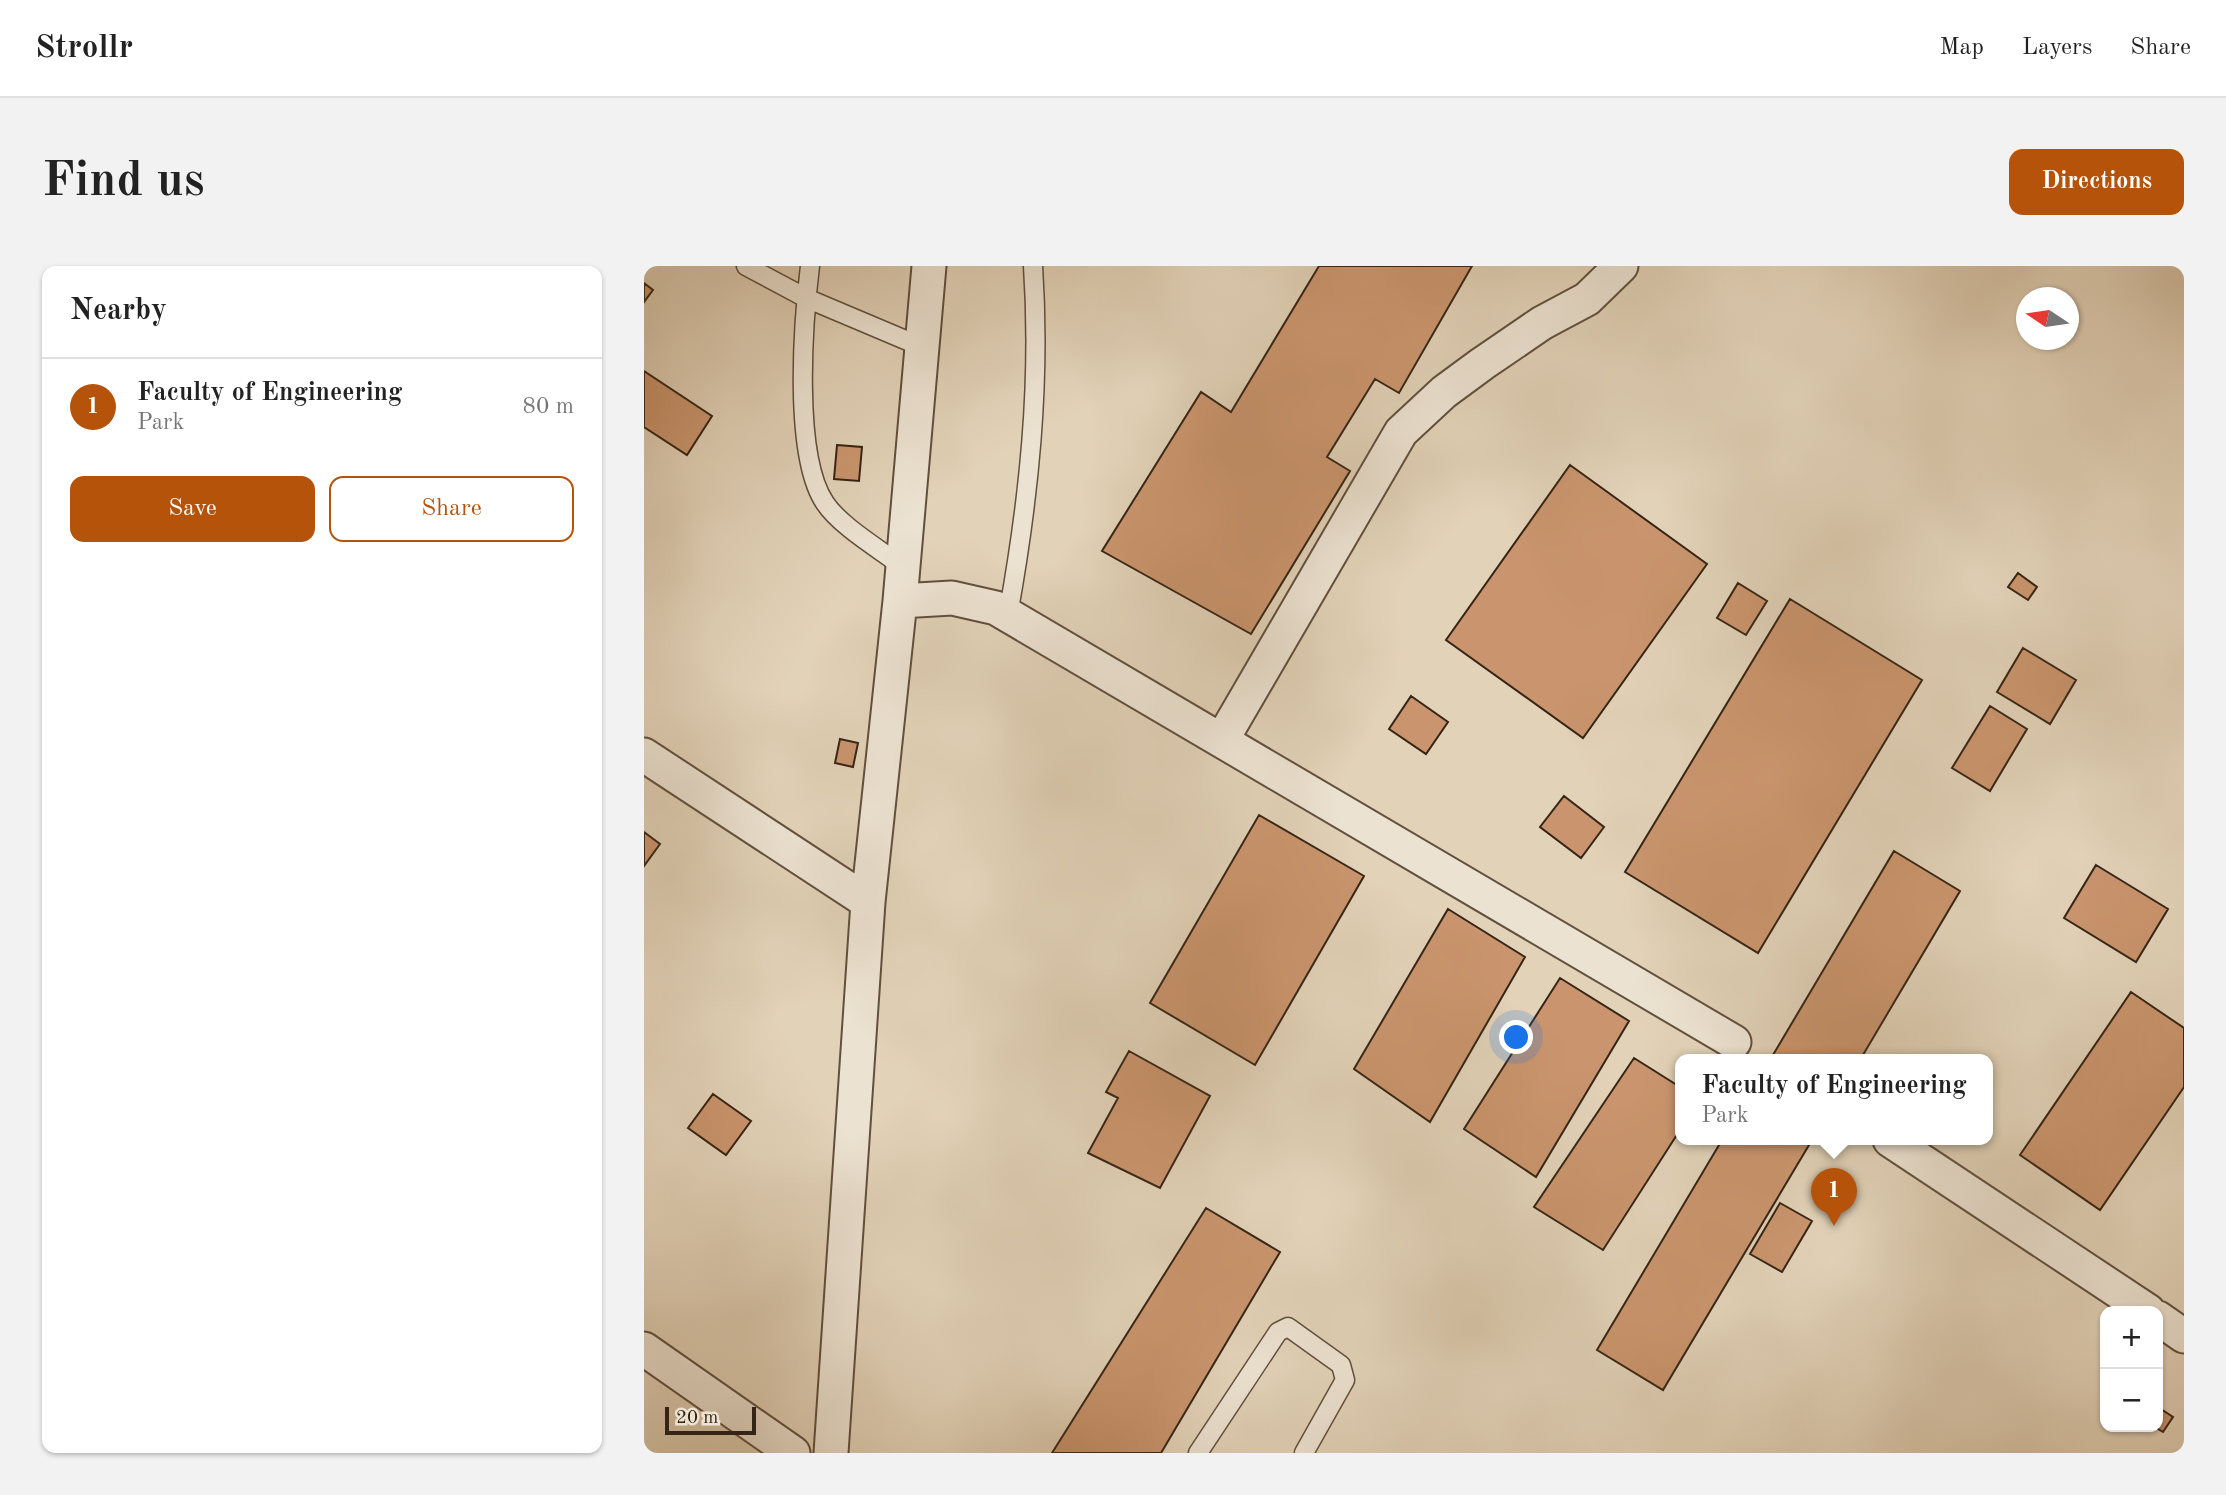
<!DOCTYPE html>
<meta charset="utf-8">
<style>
:root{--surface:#fff;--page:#f2f2f2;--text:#222;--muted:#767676;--line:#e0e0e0;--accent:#b45309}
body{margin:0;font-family:"Old Standard TT",serif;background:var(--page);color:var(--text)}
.controls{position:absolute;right:21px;bottom:21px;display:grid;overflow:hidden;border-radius:14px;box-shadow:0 2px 5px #0004}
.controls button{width:63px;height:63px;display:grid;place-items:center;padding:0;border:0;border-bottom:2px solid var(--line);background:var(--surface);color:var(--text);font:35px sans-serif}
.compass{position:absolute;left:1372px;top:21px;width:63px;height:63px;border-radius:50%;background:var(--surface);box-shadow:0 2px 5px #0004;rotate:283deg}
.scale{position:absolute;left:21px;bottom:18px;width:91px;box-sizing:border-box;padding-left:7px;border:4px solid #362516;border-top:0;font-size:19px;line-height:24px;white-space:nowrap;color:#362516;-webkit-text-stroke:5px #ece2d1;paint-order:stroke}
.you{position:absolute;left:873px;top:772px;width:24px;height:24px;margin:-18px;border:5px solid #fff;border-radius:50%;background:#1a73e8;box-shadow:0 0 0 10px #1a73e833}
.badge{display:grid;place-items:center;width:46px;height:46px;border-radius:50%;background:var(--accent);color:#fff;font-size:23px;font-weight:700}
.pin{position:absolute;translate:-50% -58px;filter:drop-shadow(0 2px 4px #0008)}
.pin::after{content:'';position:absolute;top:37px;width:24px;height:21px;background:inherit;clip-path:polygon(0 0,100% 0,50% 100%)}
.popup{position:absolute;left:1031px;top:788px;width:318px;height:91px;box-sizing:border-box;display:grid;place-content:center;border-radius:14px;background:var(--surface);filter:drop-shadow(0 2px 5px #0005);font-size:23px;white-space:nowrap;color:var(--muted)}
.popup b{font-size:26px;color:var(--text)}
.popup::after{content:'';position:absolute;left:50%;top:100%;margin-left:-14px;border:14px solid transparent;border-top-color:var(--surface)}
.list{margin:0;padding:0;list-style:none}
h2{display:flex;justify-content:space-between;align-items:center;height:91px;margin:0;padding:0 28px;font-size:30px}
h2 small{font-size:23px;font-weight:400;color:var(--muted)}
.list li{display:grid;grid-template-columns:46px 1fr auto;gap:21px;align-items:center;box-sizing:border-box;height:98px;padding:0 28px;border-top:2px solid var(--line)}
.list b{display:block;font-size:26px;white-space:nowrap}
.list p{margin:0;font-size:23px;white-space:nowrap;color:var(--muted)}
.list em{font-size:23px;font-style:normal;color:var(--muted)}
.actions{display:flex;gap:14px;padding:21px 28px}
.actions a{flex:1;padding:16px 0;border:2px solid var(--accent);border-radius:14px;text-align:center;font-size:24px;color:var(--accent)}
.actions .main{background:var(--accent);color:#fff}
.map{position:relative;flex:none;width:1540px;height:1187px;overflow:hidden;border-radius:14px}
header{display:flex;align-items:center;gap:42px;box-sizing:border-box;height:98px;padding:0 35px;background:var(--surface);border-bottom:2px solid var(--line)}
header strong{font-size:33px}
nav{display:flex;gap:38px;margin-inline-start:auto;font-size:24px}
.intro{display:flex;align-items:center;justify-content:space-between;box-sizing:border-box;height:168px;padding:0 42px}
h1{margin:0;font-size:49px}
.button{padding:18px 32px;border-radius:14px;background:var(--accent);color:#fff;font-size:24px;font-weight:700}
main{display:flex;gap:42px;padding:0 42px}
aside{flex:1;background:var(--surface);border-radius:14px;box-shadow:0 2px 5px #0004}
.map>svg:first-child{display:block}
.building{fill:#ca956e;stroke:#362516;stroke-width:2}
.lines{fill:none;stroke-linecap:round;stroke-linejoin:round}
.lane-casing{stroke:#61503e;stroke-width:21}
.street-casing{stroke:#61503e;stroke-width:37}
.lane{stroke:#ece2d1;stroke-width:18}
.street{stroke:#ece2d1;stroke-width:33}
</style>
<header>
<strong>Strollr</strong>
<nav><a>Map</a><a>Layers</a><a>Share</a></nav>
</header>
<div class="intro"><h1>Find us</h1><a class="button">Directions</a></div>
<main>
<aside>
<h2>Nearby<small></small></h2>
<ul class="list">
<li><span class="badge">1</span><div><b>Faculty of Engineering</b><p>Park</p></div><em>80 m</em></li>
</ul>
<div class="actions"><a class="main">Save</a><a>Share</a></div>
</aside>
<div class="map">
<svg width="1540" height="1187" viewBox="0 0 1540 1187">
<rect width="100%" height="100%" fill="#e2d2b8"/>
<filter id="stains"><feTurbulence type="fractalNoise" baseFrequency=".00286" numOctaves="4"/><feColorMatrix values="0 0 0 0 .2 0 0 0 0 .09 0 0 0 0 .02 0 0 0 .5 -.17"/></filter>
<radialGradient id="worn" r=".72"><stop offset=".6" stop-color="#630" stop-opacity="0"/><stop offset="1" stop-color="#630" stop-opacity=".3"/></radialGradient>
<!-- building -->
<path class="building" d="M675,0H828L755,127L731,113L683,191L706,205L607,368L458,285L557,126L587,146Z
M0,17L9,24L0,36Z
M0,105L68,150L43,189L0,161Z
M193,179L218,181L215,215L190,213Z
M926,199L1063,298L939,472L802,374Z
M1374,307L1393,321L1384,334L1364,321Z
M1094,317L1123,335L1102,369L1073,352Z
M1146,333L1278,414L1114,687L981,606Z
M1379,382L1432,414L1406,458L1353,426Z
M767,430L804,456L782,488L745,463Z
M1346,440L1383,463L1346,525L1308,502Z
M196,473L214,477L209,501L191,497Z
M920,530L960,561L937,592L896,561Z
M615,549L720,610L611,799L506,737Z
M0,566L16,578L0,600Z
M1250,585L1316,625L1216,794H1126Z
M1452,599L1524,643L1492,696L1420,652Z
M804,643L881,691L786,856L710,803Z
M916,712L985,755L892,911L820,863Z
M1487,726L1540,762V821L1456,944L1376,889Z
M485,785L566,830L516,922L444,887L474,832L462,826Z
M990,792L1036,821V864L959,984L890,941Z
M69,828L107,855L82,889L44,862Z
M1078,874H1168L1019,1124L953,1084Z
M1136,937L1168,955L1138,1006L1106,988Z
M562,942L636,986L517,1187H408Z
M1514,1141L1529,1151L1519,1166L1511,1161H1514Z"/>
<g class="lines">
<!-- lane casing -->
<g class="lane-casing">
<path id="lane" d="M102,0L162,32L278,81
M166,0C159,57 149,190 181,237C196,260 237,284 259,301
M364,349C385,233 397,118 389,0
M554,1187L634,1066L644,1061L697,1099L701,1114L660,1187"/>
</g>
<!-- street casing -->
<g class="street-casing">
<path id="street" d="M256,335L308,332L352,342L1090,776
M579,472L757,166L800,126L838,98L898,57L943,33L977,0
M0,489L224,636
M1246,874L1504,1045
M1514,1052L1540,1070
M0,1083L149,1187
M187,1187L224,636L256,335L285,0"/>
</g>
<!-- lane -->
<use href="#lane" class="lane"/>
<!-- street -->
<use href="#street" class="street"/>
</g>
<rect width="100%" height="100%" filter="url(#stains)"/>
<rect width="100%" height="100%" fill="url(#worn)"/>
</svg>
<div class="controls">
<button>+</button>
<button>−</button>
</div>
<svg class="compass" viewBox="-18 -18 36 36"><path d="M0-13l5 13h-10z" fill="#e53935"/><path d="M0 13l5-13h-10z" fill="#767676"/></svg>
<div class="scale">20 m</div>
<div class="you"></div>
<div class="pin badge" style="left:1190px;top:960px">1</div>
<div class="popup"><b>Faculty of Engineering</b>Park</div>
</div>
</main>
